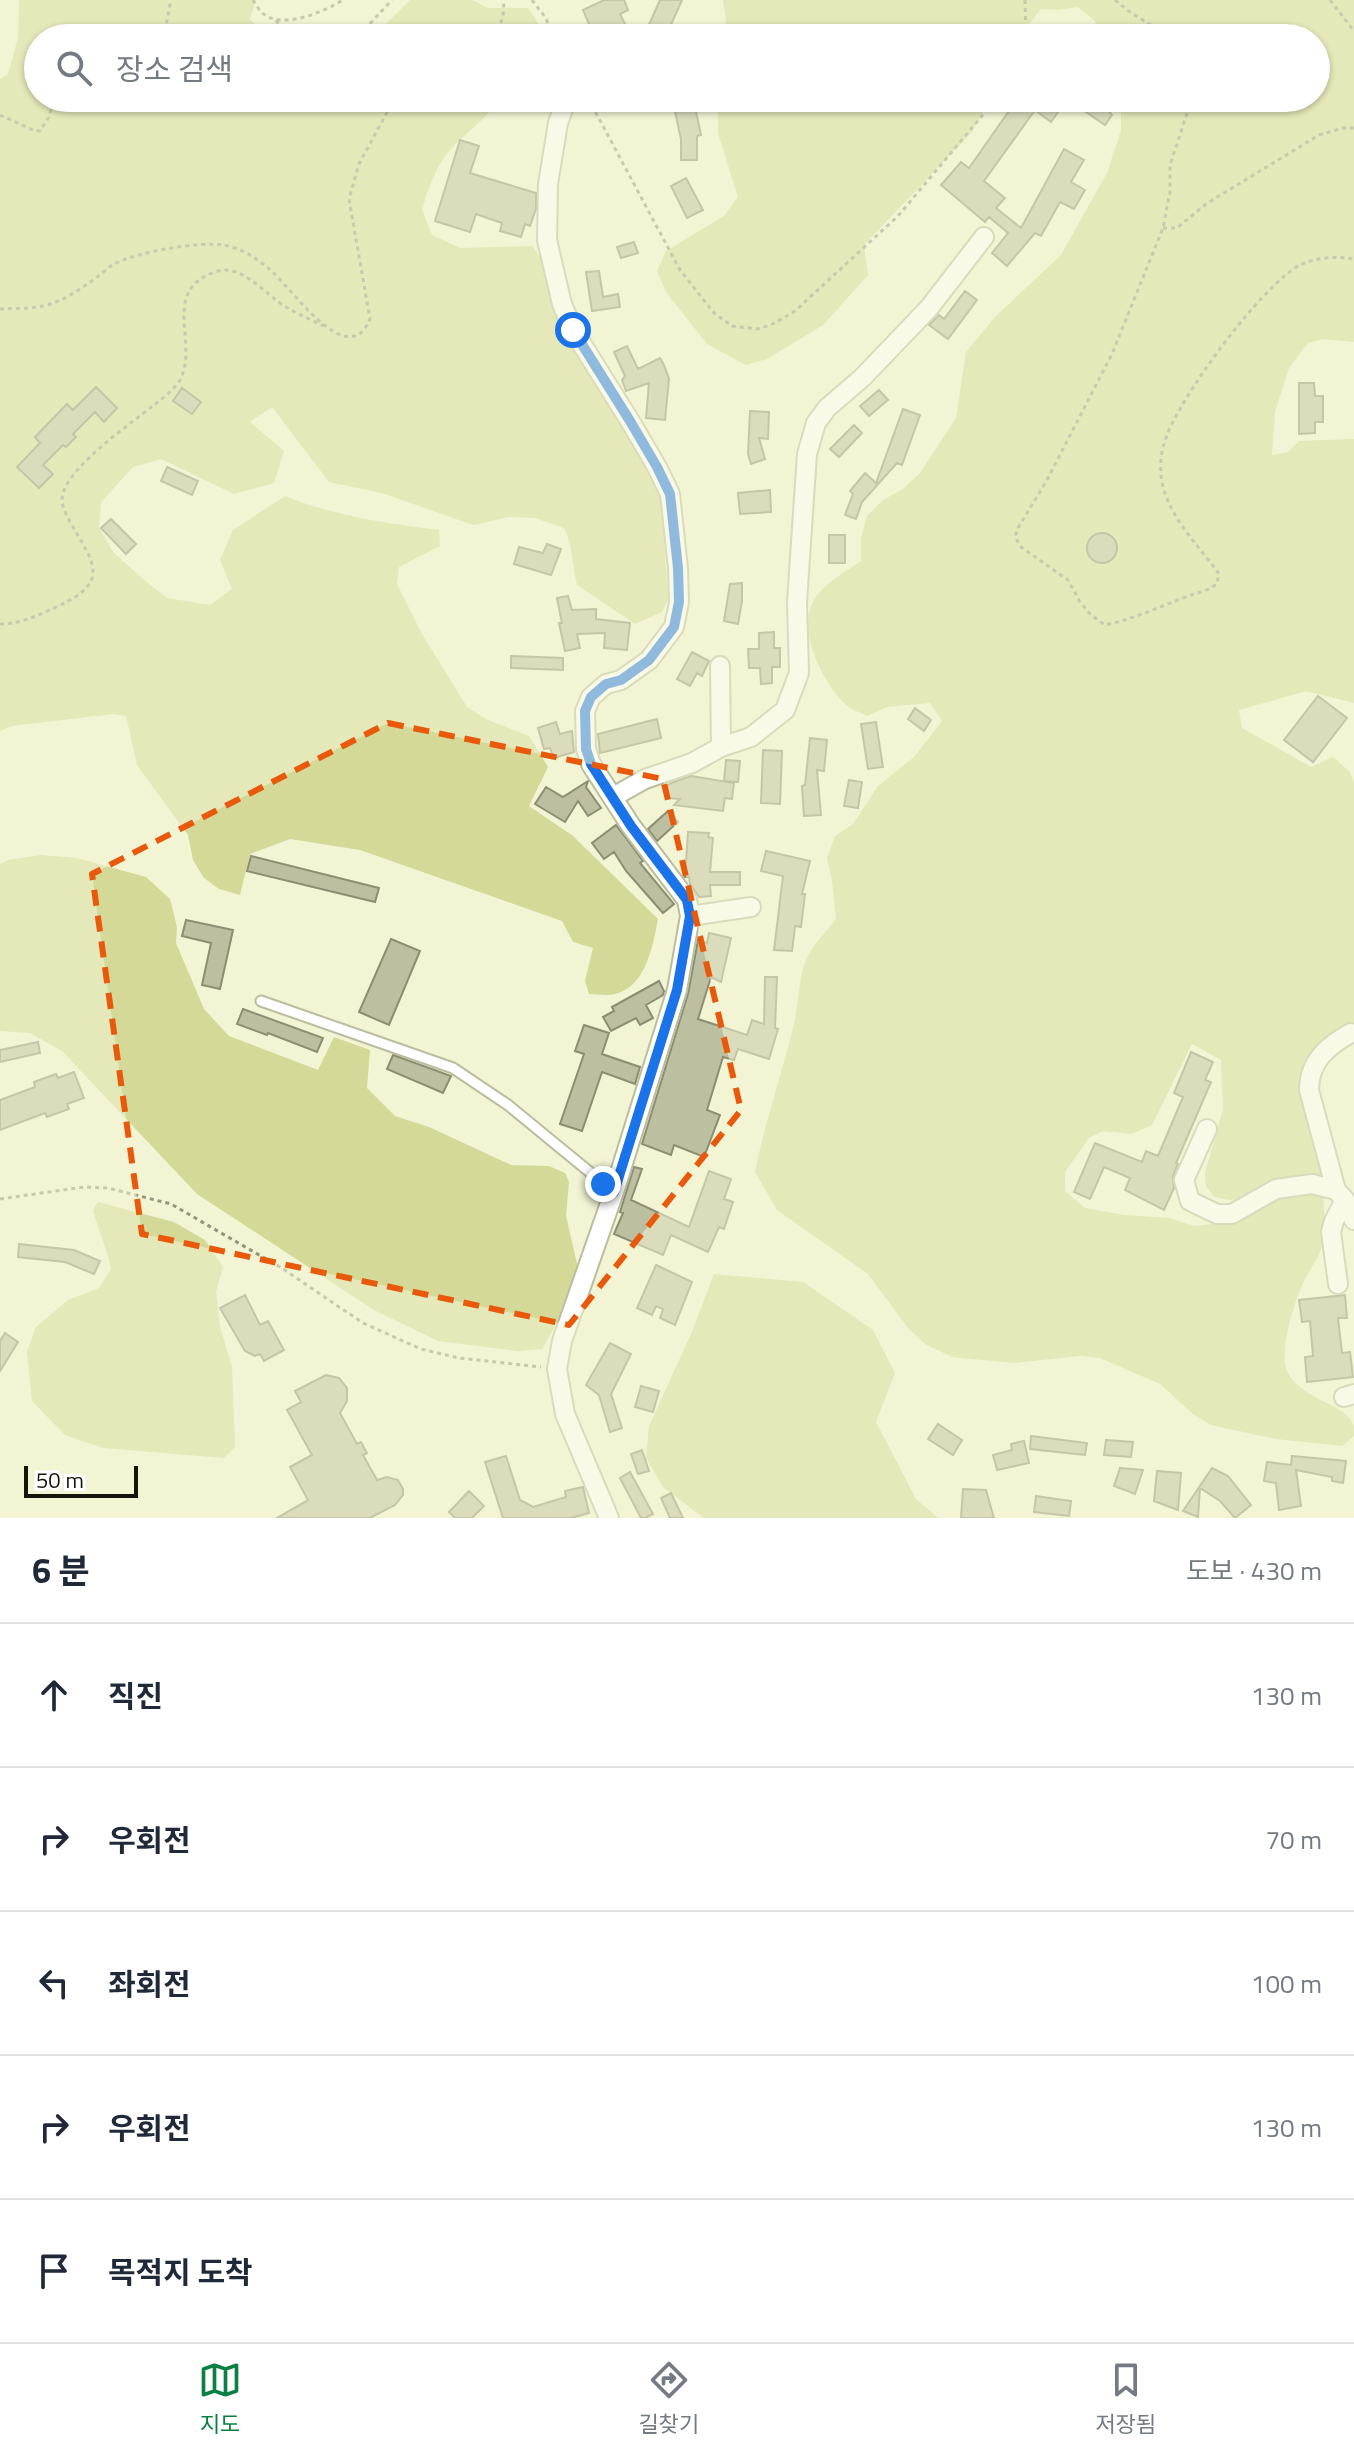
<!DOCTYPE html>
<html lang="ko">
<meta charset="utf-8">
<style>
:root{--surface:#fff;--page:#f2f2f3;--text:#1f2937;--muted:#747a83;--line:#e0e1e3;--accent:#0b8043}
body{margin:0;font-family:"Titillium Web","Noto Sans KR",sans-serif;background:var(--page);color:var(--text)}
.scale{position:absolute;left:24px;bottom:20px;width:114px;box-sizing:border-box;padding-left:8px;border:4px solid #15150a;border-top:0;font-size:22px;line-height:28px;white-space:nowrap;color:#15150a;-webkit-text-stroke:6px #fff;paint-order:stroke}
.stop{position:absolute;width:24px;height:24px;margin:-18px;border:6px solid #1a73e8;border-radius:50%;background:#fff}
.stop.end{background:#1a73e8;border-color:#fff;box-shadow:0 2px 8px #0008}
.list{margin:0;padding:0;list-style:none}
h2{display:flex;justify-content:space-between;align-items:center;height:104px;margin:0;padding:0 32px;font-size:34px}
h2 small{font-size:26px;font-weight:400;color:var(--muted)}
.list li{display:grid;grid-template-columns:52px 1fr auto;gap:24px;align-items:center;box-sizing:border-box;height:144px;padding:0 32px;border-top:2px solid var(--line)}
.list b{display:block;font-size:30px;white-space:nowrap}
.list em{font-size:26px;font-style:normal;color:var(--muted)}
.icon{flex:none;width:44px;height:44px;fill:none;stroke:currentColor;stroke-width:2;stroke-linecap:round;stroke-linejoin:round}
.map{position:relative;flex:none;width:1354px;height:1518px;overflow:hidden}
.search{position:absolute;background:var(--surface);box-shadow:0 2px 6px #0004;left:24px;right:24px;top:24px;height:88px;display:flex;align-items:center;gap:20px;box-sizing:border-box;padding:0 28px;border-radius:44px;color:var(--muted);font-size:30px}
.sheet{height:824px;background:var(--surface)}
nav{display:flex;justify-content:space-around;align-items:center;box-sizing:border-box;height:112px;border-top:2px solid var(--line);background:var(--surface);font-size:22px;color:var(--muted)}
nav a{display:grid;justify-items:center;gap:4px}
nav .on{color:var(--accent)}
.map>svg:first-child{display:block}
.green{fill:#d4d998}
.building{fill:#bdbfa1;stroke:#8c8e71;stroke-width:2}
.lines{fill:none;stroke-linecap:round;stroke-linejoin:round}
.lane-casing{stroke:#babd9e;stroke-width:13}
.street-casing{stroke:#babd9e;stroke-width:22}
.path{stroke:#95967f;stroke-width:3;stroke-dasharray:4 4;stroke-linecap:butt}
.lane{stroke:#fff;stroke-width:9}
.street{stroke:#fff;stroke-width:18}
.route{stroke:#1a73e8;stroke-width:10}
.marked{fill:none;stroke:#e8590c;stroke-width:6;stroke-dasharray:16 10;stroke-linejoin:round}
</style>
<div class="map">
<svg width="1354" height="1518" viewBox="0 0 1354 1518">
<rect width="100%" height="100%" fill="#f2f4d4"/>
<!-- green -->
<path class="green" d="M19,0H256L250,19L267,38H38V98H497C488,120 465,132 450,150C435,167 429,188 422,209L432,235L460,248L532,246L545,263L557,301L638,414L661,494L668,599L662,612L635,624L577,585C572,565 573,546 564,528L535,518L509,517L473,525L382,493L329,482L272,407L250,422L284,451L274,483L234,494L161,459L133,467L101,502L99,527L113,552L144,580L167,598L210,605L232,589L220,560L233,530L285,496C337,517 385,523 439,530L440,546L399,567L397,584L422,634L467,707L488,720L529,736L548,767L529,806L573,836L658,919C653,945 646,987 615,994C608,996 597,994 589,994L585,981L593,948L573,942L562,921L360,850L290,839L250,854L240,895L219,889L204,878L193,860L188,835L137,765L126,716L113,714L12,726L0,731V79L8,74L18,38Z
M410,0H472L488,8H528L538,23L537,38H372Z
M723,0H1354V342L1323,339L1308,343L1289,368L1275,412L1272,455L1288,452L1299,441L1354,439V703L1306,691L1239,710L1242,728L1311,767L1333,757L1350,772L1354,783V1027L1311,1058L1326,1181L1240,1202L1214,1197L1206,1186L1205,1173L1223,1109L1221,1060L1192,1044L1152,1125L1132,1134L1103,1131L1089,1138L1065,1172V1191L1085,1208L1124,1215L1169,1218L1194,1226L1236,1221L1280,1194L1302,1191L1323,1193C1324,1209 1326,1226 1323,1242C1320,1256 1310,1269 1304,1281C1295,1300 1278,1352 1287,1371C1299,1399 1346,1404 1353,1424C1354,1426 1354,1434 1354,1436L1342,1446L1276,1439L1211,1425L1193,1414L1160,1384L1100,1358L1079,1356L1014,1363L952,1357L925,1344L908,1328L868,1274L777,1210L755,1172C765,1122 782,1074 794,1024C799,1002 798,979 807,958C813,944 827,931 836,919L832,880L827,858L835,836L853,824L878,786L914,757L942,721L930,703L887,707L867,716C860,712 851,710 845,704C824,683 800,638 811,607C818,586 844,573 861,561V538L867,516L883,500L903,489L920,473L956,418L966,352L995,317L1061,255L1107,173L1121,130V107L1117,98H1316V38H1100L1095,21L1078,7L1058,10L1041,9L1018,38H724L726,20Z
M718,98H986L982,113L972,132L864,245L868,275L823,325L767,359L746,365L707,344L666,292L657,271L666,251L724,216L738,197L718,133Z
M41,855L77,858L146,877L170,899L177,927L176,943L204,1009L229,1036L318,1070L334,1037L370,1050L367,1088L395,1116L429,1127L511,1165L549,1166L565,1173L569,1182L566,1216L578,1268L566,1308L542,1349L517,1351L438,1341L374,1310L197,1194L62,1051L30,1033L0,1031V864L8,860Z
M98,1202L174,1222L205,1240L223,1267L216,1292L220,1327L232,1367L235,1447L224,1458L103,1448L65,1435L32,1401L27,1352L36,1327L68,1300L99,1288L111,1269C107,1248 98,1230 93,1210Z
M714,1274L803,1282L873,1330L895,1373L876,1422L916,1499L938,1518H704L663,1487L646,1458L649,1426L691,1334Z"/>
<!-- building -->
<path class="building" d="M604,0H624L628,10L620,14L632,38H595L583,10Z
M660,0H682L665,38H643Z
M672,98H693L701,135L697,136V160H681V139Z
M1018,98H1098L1112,115L1105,125L1067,99L1051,122L1035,110L984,181L1005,198L996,208L1021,228L1064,149L1084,160L1071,182L1085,190L1074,209L1060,202L1041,236L1035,233L1007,266L992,253L1008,233L989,217L985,222L941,185L961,162L969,168Z
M460,140L479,146L470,173L536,193V209L530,226L525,224L521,237L500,231L502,223L476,214L470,232L435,221Z
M686,178L703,210L687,218L671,186Z
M634,242L638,253L621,258L617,247Z
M599,271L603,297L618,294L620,307L592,311L586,272Z
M965,291L977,300L948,339L929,325L939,315L944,319Z
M627,346L638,369L660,358L664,365L669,379L665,420L646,418L649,383L626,391L622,380L625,376L614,352Z
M1299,383H1314L1315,396H1323V422H1315V433L1299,434Z
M96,387L117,408L104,422L95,412L73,434L76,437L66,447L63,445L43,465L53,474L39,488L17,467L40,443L35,437L67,404L73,410Z
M182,388L201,402L192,414L173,401Z
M879,390L888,400L869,416L860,406Z
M903,409L920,415L902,465L897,463L862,502L856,519L845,515L853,494L850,491L865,473L876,483Z
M750,411L769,412L768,439L759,438L765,459L751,464L748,454Z
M854,425L862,433L839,457L830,449Z
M167,467L198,481L192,495L161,481Z
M770,490L771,512L740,514L738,493Z
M111,519L136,544L126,554L101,528Z
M1087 548a15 15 0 1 1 30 0a15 15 0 1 1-30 0Z
M829,535H845V563H829Z
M547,544L561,549L551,575L514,564L519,547L543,553Z
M742,583V601L738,624L724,621L730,584Z
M568,596L572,610L596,609V619L630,623L627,650L604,648L605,633L577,634L580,648L565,651L559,623H562L557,598Z
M774,632V648H780V667H772V683L761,684L760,668H749L748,649H759V633Z
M692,652L709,661L702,676L697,673L690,686L677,679Z
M511,656L563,658V670L511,668Z
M1318,696L1347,718L1313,762L1284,740Z
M915,708L931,720L924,731L908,719Z
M657,719L661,738L600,753L598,734Z
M556,722L560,734L572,731L574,752L554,758L550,748L544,749L538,728Z
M876,722L883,767L868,769L861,724Z
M810,738L827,740L824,771L817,770L821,815L804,816L802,786L805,785Z
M763,750L782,751L780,804L761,803Z
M726,760L740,761L738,782L724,781Z
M691,776L734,783L732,799L725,798L723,811L674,805L680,799L666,798L667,786L671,783Z
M849,780L862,782L858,808L844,806Z
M588,781L586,787L601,808L588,816L578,801L565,822L535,804L546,787L563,797Z
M668,811L678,822L657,841L648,829Z
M616,825L643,861L640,863L674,904L663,913L626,871L614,852L604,859L592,843Z
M688,832L709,833L708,837L713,838L710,872H740V885H710L711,896L699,897L690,884L689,877H685Z
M766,851L810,861L802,894H805L801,927L795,926L792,951L774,950L783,876L761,871Z
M251,856L379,888L375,902L247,871Z
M186,920L233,930L220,989L202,985L211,943L182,936Z
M709,933L731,938L721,982L711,977L698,1019L747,1035L752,1020L764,1024L765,977H777L775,1028L778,1029L769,1059L738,1049L734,1060L723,1057L707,1110L720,1115L704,1157L674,1145L671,1155L642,1144L688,994L698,940L707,943Z
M391,939L420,951L389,1025L359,1012Z
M659,981L664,991L663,995L646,1005L653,1018L640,1025L636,1018L611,1031L603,1017L614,1011L612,1007Z
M243,1009L323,1038L317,1052L268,1033L267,1035L237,1024Z
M584,1025L609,1033L602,1054L640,1067L635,1084L602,1072L582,1131L560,1124L584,1054L575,1051Z
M38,1042L40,1053L0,1062V1050Z
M1191,1052L1213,1062L1205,1080L1211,1082L1176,1163L1178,1164L1173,1176L1174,1188L1164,1210L1125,1190L1130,1178L1104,1167L1090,1199L1074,1192L1095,1143L1142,1162L1146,1151L1158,1156L1183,1097L1174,1093Z
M393,1055L451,1076L443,1093L387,1069Z
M74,1072L84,1098L67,1104L69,1109L47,1117L45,1113L0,1130V1100L35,1087L34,1082L56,1074L58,1078Z
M634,1167L642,1169L631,1200L689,1227L709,1171L731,1179L724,1199L733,1202L724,1229L719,1227L708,1252L671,1235L663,1255L614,1234L623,1213L620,1212Z
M19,1244L74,1250L100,1261L94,1274L65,1262L18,1257Z
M656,1265L692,1282L675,1325L660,1318L663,1309L656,1306L652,1315L637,1308Z
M245,1295L260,1325L268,1321L284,1350L264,1361L260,1354L255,1356L245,1351L220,1308Z
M1345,1295L1347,1318H1338L1342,1353L1350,1352L1353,1377L1307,1382L1305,1357L1313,1356L1310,1321L1302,1322L1299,1300Z
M5,1333L18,1342L0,1371V1341Z
M610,1343L631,1354L611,1394L622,1428L610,1432L599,1395L586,1385Z
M326,1375L339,1378L347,1388V1401L340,1413L357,1444L361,1442L367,1453L363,1455L377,1480L387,1477L398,1480L403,1489V1495L395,1505L370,1518H277L308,1500L290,1467L312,1455L287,1410L301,1402L295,1391Z
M641,1386L659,1391L653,1412L635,1407Z
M938,1424L962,1440L953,1455L928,1439Z
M1031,1436L1087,1443L1085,1455L1030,1449Z
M1106,1440L1133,1442L1131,1457L1104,1455Z
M1024,1441L1029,1463L997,1470L993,1455L1012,1450L1011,1444Z
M642,1450L649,1471L638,1474L631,1454Z
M506,1456L520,1500L533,1507L566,1497L565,1491L583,1487L589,1513L571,1518H503L485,1462Z
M1292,1456L1346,1461L1343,1483L1332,1481V1477L1296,1470L1301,1506L1279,1510L1276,1483L1264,1481L1267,1462L1291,1465Z
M1120,1468L1143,1470L1135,1494L1114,1486Z
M1212,1468L1228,1476L1251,1505L1235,1518L1220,1501L1200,1488L1198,1517L1183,1511Z
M1157,1471L1181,1473L1178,1510L1154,1501Z
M630,1472L653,1514L645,1518H641L620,1478Z
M963,1489L986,1490L994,1518H961Z
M469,1491L484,1506L472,1518H455L449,1512Z
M671,1493L683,1518H670L661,1498Z
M1036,1496L1071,1501L1069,1516L1034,1512Z"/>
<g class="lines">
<!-- lane casing -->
<g class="lane-casing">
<path id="lane" d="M261,1001L453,1068L508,1105L614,1192"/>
</g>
<!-- street casing -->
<g class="street-casing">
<path id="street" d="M567,98L558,123L548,184L547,240L562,304L573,330L630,421L657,467L670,494L678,568L679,602L674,627L649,660L621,680L606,684L591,697L585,711L586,749L591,764L631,826L687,900L690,916L677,990L614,1192L562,1341L557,1369L565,1414L609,1518
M720,666L721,747
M613,797L645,779L692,763L721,747L751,737L785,710L799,673L797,602L801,542L807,454L816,423L827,408L862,378L929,308L984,237
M690,916L751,907
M1207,1129L1184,1180L1190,1201L1217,1214H1232L1276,1189L1312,1184L1336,1190L1345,1200L1354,1220
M1336,1190L1309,1090C1309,1062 1327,1046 1351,1033
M1338,1284L1331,1232L1334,1221L1345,1200
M1344,1397L1354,1394"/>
</g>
<!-- path -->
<path class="path" d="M253,0C256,5 260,12 265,15C285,29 325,11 343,0
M532,0L545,17L556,38
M1025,0L1026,38
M1115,0L1127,10L1171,38
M1330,0L1354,31
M276,20L283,32L290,38
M161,38L165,31L171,0
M351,38L364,30L392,0
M495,38L503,17L504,0
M588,98L680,270L714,313L732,326L758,329L775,323L795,311L898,216L997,98
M1192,98L1170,165V192L1163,228L1112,354L1047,480L1018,528L1015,537L1021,547L1068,580L1080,602L1091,615L1105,625C1133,619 1157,608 1183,598C1195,593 1206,592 1217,584L1219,574C1197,543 1165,514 1161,475C1160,466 1161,452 1164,444C1175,402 1262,285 1300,265C1317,257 1336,256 1354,259
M0,115L33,130L40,131L49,117L54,98
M1163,228H1177L1206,204L1319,135L1343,128H1354
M0,309C14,308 29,309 43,306C62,302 81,289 97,277C103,273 109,266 116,263C138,252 200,241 224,245C240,248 255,257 267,267C290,285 348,374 370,319L349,199L359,164L391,105L397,98
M0,624C21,624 39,615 58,606C111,582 94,563 70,522C65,512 60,504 63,493C73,463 129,425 154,405C163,398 174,390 180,380C200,340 158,290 218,271C242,264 267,296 286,307C298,314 311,320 324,326
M0,1199L84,1187L108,1188L171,1204L280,1267L363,1323L421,1349L459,1358L541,1367"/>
<!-- lane -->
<use href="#lane" class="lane"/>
<!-- street -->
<use href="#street" class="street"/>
</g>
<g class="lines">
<!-- route -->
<path class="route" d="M573,330L630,421L657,467L670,494L678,568L679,602L674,627L649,660L621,680L606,684L591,697L585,711L586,749L591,764L631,826L687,900L690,916L677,990L614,1192L603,1184"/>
</g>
<!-- marked area -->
<path d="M0 0H1354V1518H0ZM388,723L663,779L741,1110L569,1325L142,1234L92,874Z" fill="#f2f4d4" fill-opacity=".55" fill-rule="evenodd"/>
<path class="marked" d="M388,723L663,779L741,1110L569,1325L142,1234L92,874Z"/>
</svg>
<div class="scale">50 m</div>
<div class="stop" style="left:573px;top:330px"></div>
<div class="stop end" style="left:603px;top:1184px"></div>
<div class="search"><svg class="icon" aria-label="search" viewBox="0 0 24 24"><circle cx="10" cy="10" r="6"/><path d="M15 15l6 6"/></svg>장소 검색</div>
</div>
<section class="sheet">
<h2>6 분<small>도보 · 430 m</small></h2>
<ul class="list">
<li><svg class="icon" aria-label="ahead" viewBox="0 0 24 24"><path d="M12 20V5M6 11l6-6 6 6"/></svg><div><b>직진</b></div><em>130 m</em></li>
<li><svg class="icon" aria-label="right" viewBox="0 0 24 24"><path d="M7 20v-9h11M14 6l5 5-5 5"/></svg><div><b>우회전</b></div><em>70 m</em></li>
<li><svg class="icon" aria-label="left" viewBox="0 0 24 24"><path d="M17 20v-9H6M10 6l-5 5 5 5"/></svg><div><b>좌회전</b></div><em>100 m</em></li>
<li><svg class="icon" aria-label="right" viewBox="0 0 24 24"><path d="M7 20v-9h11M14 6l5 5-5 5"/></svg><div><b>우회전</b></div><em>130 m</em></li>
<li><svg class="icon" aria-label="arrive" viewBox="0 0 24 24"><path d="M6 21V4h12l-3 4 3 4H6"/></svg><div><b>목적지 도착</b></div></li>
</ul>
</section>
<nav>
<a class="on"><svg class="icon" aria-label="map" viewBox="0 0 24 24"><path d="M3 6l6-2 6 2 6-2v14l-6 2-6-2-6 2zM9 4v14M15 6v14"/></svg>지도</a>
<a><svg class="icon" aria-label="directions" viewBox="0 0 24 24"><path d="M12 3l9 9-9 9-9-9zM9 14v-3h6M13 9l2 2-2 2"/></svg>길찾기</a>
<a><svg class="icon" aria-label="saved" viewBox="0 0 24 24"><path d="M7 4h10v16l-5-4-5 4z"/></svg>저장됨</a>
</nav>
